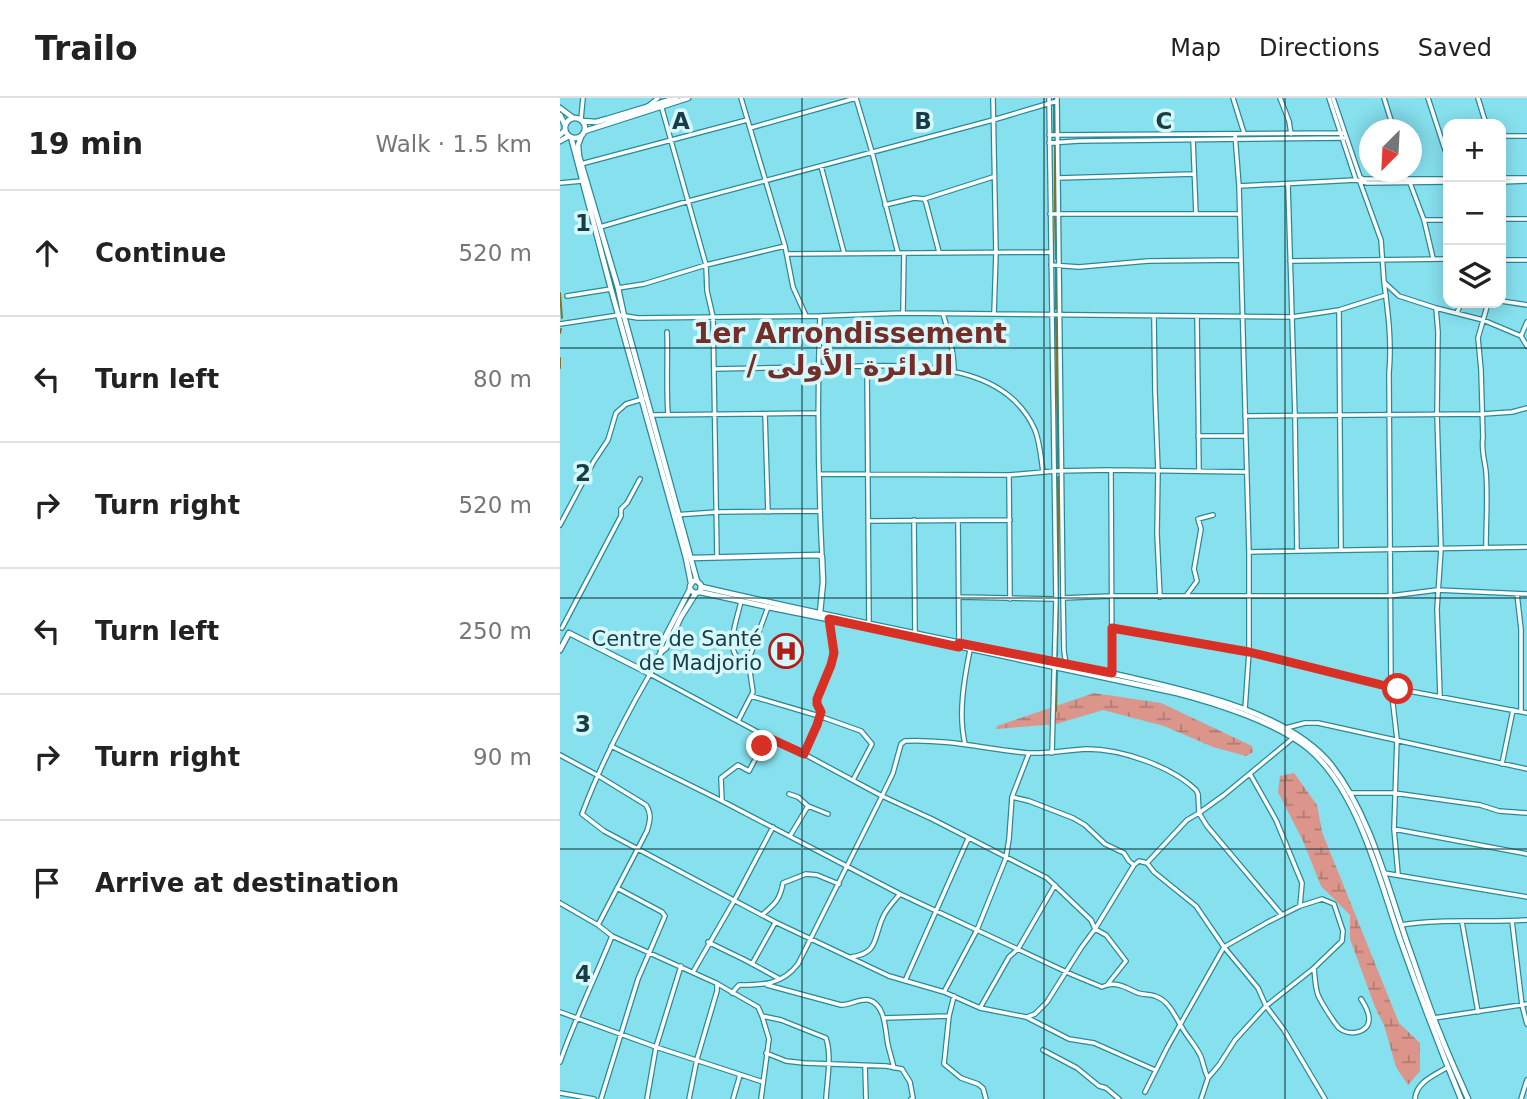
<!DOCTYPE html>
<meta charset="utf-8">
<style>
:root{--surface:#fff;--page:#f2f2f2;--text:#222;--muted:#767676;--line:#e0e0e0}
body{margin:0;font-family:"DejaVu Sans","Noto Sans Arabic",sans-serif;background:var(--page);color:var(--text)}
.controls{position:absolute;right:21px;top:21px;display:grid;overflow:hidden;border-radius:14px;box-shadow:0 4px 18px #0003}
.controls button{width:63px;height:63px;display:grid;place-items:center;padding:0;border:0;border-bottom:2px solid var(--line);background:var(--surface);color:var(--text);font:35px sans-serif}
.compass{position:absolute;left:799px;top:21px;width:63px;height:63px;border-radius:50%;background:var(--surface);box-shadow:0 4px 18px #0003;rotate:204deg}
.stop{position:absolute;width:21px;height:21px;margin:-16px;border:5px solid #d93025;border-radius:50%;background:#fff}
.stop.end{background:#d93025;border-color:#fff;box-shadow:0 2px 7px #0008}
.list{margin:0;padding:0;list-style:none}
h2{display:flex;justify-content:space-between;align-items:center;height:91px;margin:0;padding:0 28px;font-size:30px}
h2 small{font-size:23px;font-weight:400;color:var(--muted)}
.list li{display:grid;grid-template-columns:46px 1fr auto;gap:21px;align-items:center;box-sizing:border-box;height:126px;padding:0 28px;border-top:2px solid var(--line)}
.list b{display:block;font-size:26px;white-space:nowrap}
.list em{font-size:23px;font-style:normal;color:var(--muted)}
.icon{flex:none;width:38px;height:38px;fill:none;stroke:currentColor;stroke-width:2;stroke-linecap:round;stroke-linejoin:round}
.map{position:relative;flex:none;width:967px;height:1001px;overflow:hidden}
header{display:flex;align-items:center;gap:42px;box-sizing:border-box;height:98px;padding:0 35px;background:var(--surface);border-bottom:2px solid var(--line)}
header strong{font-size:33px}
nav{display:flex;gap:38px;margin-inline-start:auto;font-size:24px}
main{display:flex}
aside{flex:1;background:var(--surface)}
.map>svg:first-child{display:block}
.wetland{fill:url(#wetland-marsh)}
.lines{fill:none;stroke-linecap:round;stroke-linejoin:round}
.stream{stroke:#817326;stroke-width:2}
.street-casing{stroke:#298a97;stroke-width:6}
.secondary-casing{stroke:#298a97;stroke-width:7}
.street{stroke:#fff;stroke-width:3.5}
.secondary{stroke:#fff;stroke-width:4.5}
.route{stroke:#d93025;stroke-width:9}
.grid{fill:none;stroke:#173e44;stroke-width:2;stroke-opacity:0.55}
.labels{text-anchor:middle;dominant-baseline:central;stroke-width:7;stroke-linejoin:round;paint-order:stroke}
.poi-label{font-size:21px;fill:#173e44;stroke:#d6f8fd;text-anchor:end}
.district-label{font-size:28px;font-weight:bold;fill:#742e27;stroke:#d6f8fd}
.grid-label{font-size:23px;text-anchor:middle;font-weight:bold;fill:#173e44;stroke:#d6f8fd;stroke-width:7;stroke-linejoin:round;paint-order:stroke}
</style>
<header>
<strong>Trailo</strong>
<nav><a>Map</a><a>Directions</a><a>Saved</a></nav>
</header>
<main>
<aside>
<h2>19 min<small>Walk · 1.5 km</small></h2>
<ul class="list">
<li><svg class="icon" aria-label="ahead" viewBox="0 0 24 24"><path d="M12 20V5M6 11l6-6 6 6"/></svg><div><b>Continue</b></div><em>520 m</em></li>
<li><svg class="icon" aria-label="left" viewBox="0 0 24 24"><path d="M17 20v-9H6M10 6l-5 5 5 5"/></svg><div><b>Turn left</b></div><em>80 m</em></li>
<li><svg class="icon" aria-label="right" viewBox="0 0 24 24"><path d="M7 20v-9h11M14 6l5 5-5 5"/></svg><div><b>Turn right</b></div><em>520 m</em></li>
<li><svg class="icon" aria-label="left" viewBox="0 0 24 24"><path d="M17 20v-9H6M10 6l-5 5 5 5"/></svg><div><b>Turn left</b></div><em>250 m</em></li>
<li><svg class="icon" aria-label="right" viewBox="0 0 24 24"><path d="M7 20v-9h11M14 6l5 5-5 5"/></svg><div><b>Turn right</b></div><em>90 m</em></li>
<li><svg class="icon" aria-label="arrive" viewBox="0 0 24 24"><path d="M6 21V4h12l-3 4 3 4H6"/></svg><div><b>Arrive at destination</b></div></li>
</ul>
</aside>
<div class="map">
<svg width="967" height="1001" viewBox="0 0 967 1001">
<defs>
<pattern id="wetland-marsh" width="20" height="14" patternUnits="userSpaceOnUse" patternTransform="scale(1.75)"><rect width="20" height="14" fill="#db958b"/><path d="M1 5h8M5 5V1M11 12h8M15 12V8" fill="none" stroke="#b17b73"/></pattern>
</defs>
<rect width="100%" height="100%" fill="#86e0ee"/>
<!-- wetland -->
<path class="wetland" d="M534,595L601,605L692,648L693,654L686,658L653,649L604,628L543,612L496,626L436,631L437,628Z
M734,675L757,707L762,734L839,925L860,945V973L848,987L836,969L824,927L815,909L790,841V817L761,788L743,743L718,694L720,678Z"/>
<g class="lines">
<!-- stream -->
<path class="stream" d="M494,0V1
M494,7V34
M495,46V113
M495,120L496,161
M496,170V211
M0,195L2,220
M496,220L498,370
M0,235L1,231
M0,260V270
M498,379V497
M497,557L498,504
M496,613L497,572"/>
<!-- street casing -->
<g class="street-casing">
<path id="street" d="M181,0L225,148L233,189L246,218
M489,0L496,501L492,655
M497,0L503,500L504,553L506,566
M673,0L684,35
M720,0L729,23L731,36
M769,0L796,82L807,85L888,84
M773,0L800,79L803,81H888
M824,0L834,32
M868,0L888,61
M918,0L926,26
M101,7L146,167L147,193L153,219L157,458
M88,8L98,0
M21,21L23,0
M190,30L296,0L312,54L338,155
M675,36L679,88L689,454V554L685,611
M489,37L784,35
M941,38H967
M633,42L636,116
M489,45L519,43L785,40
M21,66L187,22
M261,68L284,155
M498,80L634,76
M941,80H967
M828,82L830,78L839,74
M800,84L821,142L824,184L839,198L876,210L878,234L877,316L881,451L877,511L880,598
M941,84L967,83
M0,85L22,83
M850,85L864,122L873,160
M728,87L735,318L737,453
M679,88L796,82
M364,101L366,105L379,154
M325,107L354,100L364,101L433,79
M490,116H679
M941,121H967
M864,122H888
M40,129L129,103L433,22L497,3
M227,156L491,154
M941,162H967
M730,163L888,161
M491,167L519,169L588,163L680,162
M824,184C828,214 832,244 829,275L831,589L837,641L834,731L838,776
M58,190L84,186L146,167L225,148
M7,198L51,191
M941,203L967,207
M876,210L923,222L961,238
M779,213L781,452
M343,215L344,155
M897,215L901,205
M383,216C389,235 394,253 394,272
M434,216L732,219L779,212L826,197
M260,218L343,215L434,216L436,155L433,0
M637,218L639,373
M594,219L595,294L598,373L597,436L600,499
M967,224L961,238L967,248
M0,226L59,217L78,220L260,218C257,298 258,378 262,459
M107,234C108,261 106,288 108,315
M307,268C366,267 447,268 475,332C480,345 481,360 483,374
M154,271L307,268L309,525
M205,316L208,414
M91,317L258,315
M685,318L923,316L952,314L967,310
M638,338H685
M260,376L449,377L495,373L551,372
M449,377L450,501
M114,417L157,414L260,413
M354,422L355,535
M309,423L450,422
M398,423L399,547
M0,427L34,363L48,342L56,315L66,306L83,301
M926,449C926,424 928,399 926,374C925,363 921,352 923,340L921,272L918,240L928,205
M689,454L967,449
M957,496L961,531V614
M626,498L637,483L634,471L641,431L638,421L653,417
M399,499L495,501
M503,500L552,498H830L877,492L967,496
M181,503C177,524 160,558 189,567
M2,530L61,418V411L67,405L80,381
M552,530L689,554L838,591L967,615
M552,575L551,372L687,374
M191,598L259,618L301,633L312,646L293,682
M178,623L193,594L189,567L190,558L208,509
M726,630L745,625H758L967,671
M405,646C398,616 404,582 410,552
M51,648L162,703L340,796L513,877L542,889L547,887
M244,656C249,645 262,623 260,612C259,609 257,605 257,602L271,567L274,555L269,522
M0,657L37,677L86,707C92,716 90,723 87,733L38,827
M942,666L953,612
M690,676L716,722L742,785L740,808
M789,695H834L920,707L939,713L967,715
M229,696L238,699L248,708
M452,699L469,703L513,720L525,727L545,746L564,755L569,763L574,767
M162,703L161,680L178,667L189,673L207,639
M834,731L967,756
M230,738L248,708L268,716
M587,765L594,774L636,808L664,849L698,890L706,908L724,932L765,1001
M824,775L967,799
M0,805L38,827L52,838L156,885L198,909L202,918L221,922L266,940C272,958 267,982 266,1001
M202,817C215,806 220,802 223,785L246,776L257,777L279,786
M952,823L962,907L967,926
M902,824L918,914
M841,827C883,820 925,825 967,822
M148,844L185,862L218,880
M291,859C319,855 313,841 323,819C327,810 334,803 340,796
M192,866L215,825
M754,870C755,879 755,889 758,897C762,906 773,923 779,930C788,938 809,936 809,921C809,914 805,907 801,901
M133,874L174,803L213,729
M345,883L408,741
M207,887L281,907C291,907 300,900 309,902C326,907 325,933 328,947C330,955 332,962 334,970
M384,894L417,832L446,760L449,741L452,699L469,655
M172,895L179,887C203,887 222,887 238,866L322,698L333,675L341,646L345,643C386,641 427,651 468,655C488,656 507,652 527,651C561,651 611,668 636,692L638,696L639,715L647,728L722,817
M394,898L389,918L384,966L401,980L418,986L423,990L426,1001
M420,910L449,859L458,851L495,787
M0,914L96,949L203,984
M467,919L475,916L487,904L521,850L535,831L574,767L579,763L587,765L627,722L639,715L664,697L733,640
M324,920L389,918
M874,920L967,906
M483,952L517,970L539,988L546,990L559,1001
M206,955L226,963L244,965L326,968L342,971L350,984L353,1000L351,1001
M0,964C15,921 35,880 52,838
M305,968L306,1001
M595,972L534,945L509,941L466,919L420,910L384,894L329,878L215,824L44,733L22,716C40,668 64,621 90,576L207,639L244,656L322,698L372,721L487,780L531,822L535,831L546,837L566,863L547,887C559,884 568,891 578,895C584,897 590,896 595,898C610,903 615,919 623,931C628,940 637,949 641,959C644,967 644,972 648,980
M585,994L607,950L664,849L708,824L740,808L762,801L774,806L783,833L782,843L754,870L706,908L675,942L659,967L648,980L641,1001
M0,995L34,1001
M41,1001L78,881L105,818L102,814L57,790
M87,1001L96,949L121,868
M129,1001L137,961L157,893V886
M173,1001L180,977
M201,1001L209,941L202,918
M855,1001C856,984 875,977 888,969
M961,1001L967,982"/>
</g>
<!-- secondary casing -->
<g class="secondary-casing">
<path id="secondary" d="M0,10L12,19
M0,17L5,27
M5 30a10 10 0 1 1 20 0a10 10 0 1 1-20 0Z
M23,23L36,24L47,21L116,0
M25,33L128,0
M0,37L5,32
M11,39L51,191L126,460L131,485
M21,39L18,47L19,58L58,190L64,218L137,483L141,487L140,494L134,495L130,491V488L133,483H137
M0,43L9,38
M132,460L258,457L262,459L263,484L260,515
M142,489C228,509 314,527 401,545C458,557 515,567 572,580C634,594 732,616 772,668C812,720 828,792 850,853C860,881 869,910 881,938C889,959 899,980 908,1001
M140,494L208,509L308,529L617,595C656,605 718,625 749,651C799,694 819,781 840,841C859,895 879,948 901,1001
M0,552L9,535L90,576L101,554L106,550L121,519L136,495
M101,553V547L130,491"/>
</g>
<!-- street -->
<use href="#street" class="street"/>
<!-- secondary -->
<use href="#secondary" class="secondary"/>
</g>
<g class="lines">
<!-- route -->
<path class="route" d="M202,648L207,639L244,656L257,627L261,614L257,606V601L271,567L274,555L269,521L399,549V545L552,575V530L689,554L838,591"/>
</g>
<!-- grid -->
<path class="grid" d="M242,0V1001M484,0V1001M725,0V1001M0,250H967M0,500H967M0,751H967"/>
<!-- icons -->
<defs>
<g id="hospital-ring" transform="scale(1.75)"><circle r="9.5" fill="#d6f8fd" stroke="#ae1d18" stroke-width="1.5"/><path d="M-5-5h3v3.5h4V-5h3V5h-3V1.5h-4V5h-3Z" fill="#ae1d18"/></g>
</defs>
<g fill-rule="evenodd">
<use href="#hospital-ring" x="226" y="553"/>
</g>
<g class="labels">
<!-- poi labels -->
<g class="poi-label">
<text x="202" y="541">Centre de Santé<tspan x="202" dy="24">de Madjorio</tspan></text>
</g>
<!-- district labels -->
<g class="district-label">
<text x="290" y="235">1er Arrondissement<tspan x="290" dy="32">/ الدائرة الأولى</tspan></text>
</g>
</g>
<g class="grid-label">
<text x="121" y="31">A</text>
<text x="363" y="31">B</text>
<text x="604" y="31">C</text>
<text x="23" y="133">1</text>
<text x="23" y="383">2</text>
<text x="23" y="634">3</text>
<text x="23" y="884">4</text>
</g>
</svg>
<div class="controls">
<button>+</button>
<button>−</button>
<button><svg class="icon" aria-label="layers" viewBox="0 0 24 24"><path d="M12 4l9 5-9 5-9-5zM3 14l9 5 9-5"/></svg></button>
</div>
<svg class="compass" viewBox="-18 -18 36 36"><path d="M0-13l5 13h-10z" fill="#e53935"/><path d="M0 13l5-13h-10z" fill="#767676"/></svg>
<div class="stop" style="left:838px;top:591px"></div>
<div class="stop end" style="left:202px;top:648px"></div>
</div>
</main>
